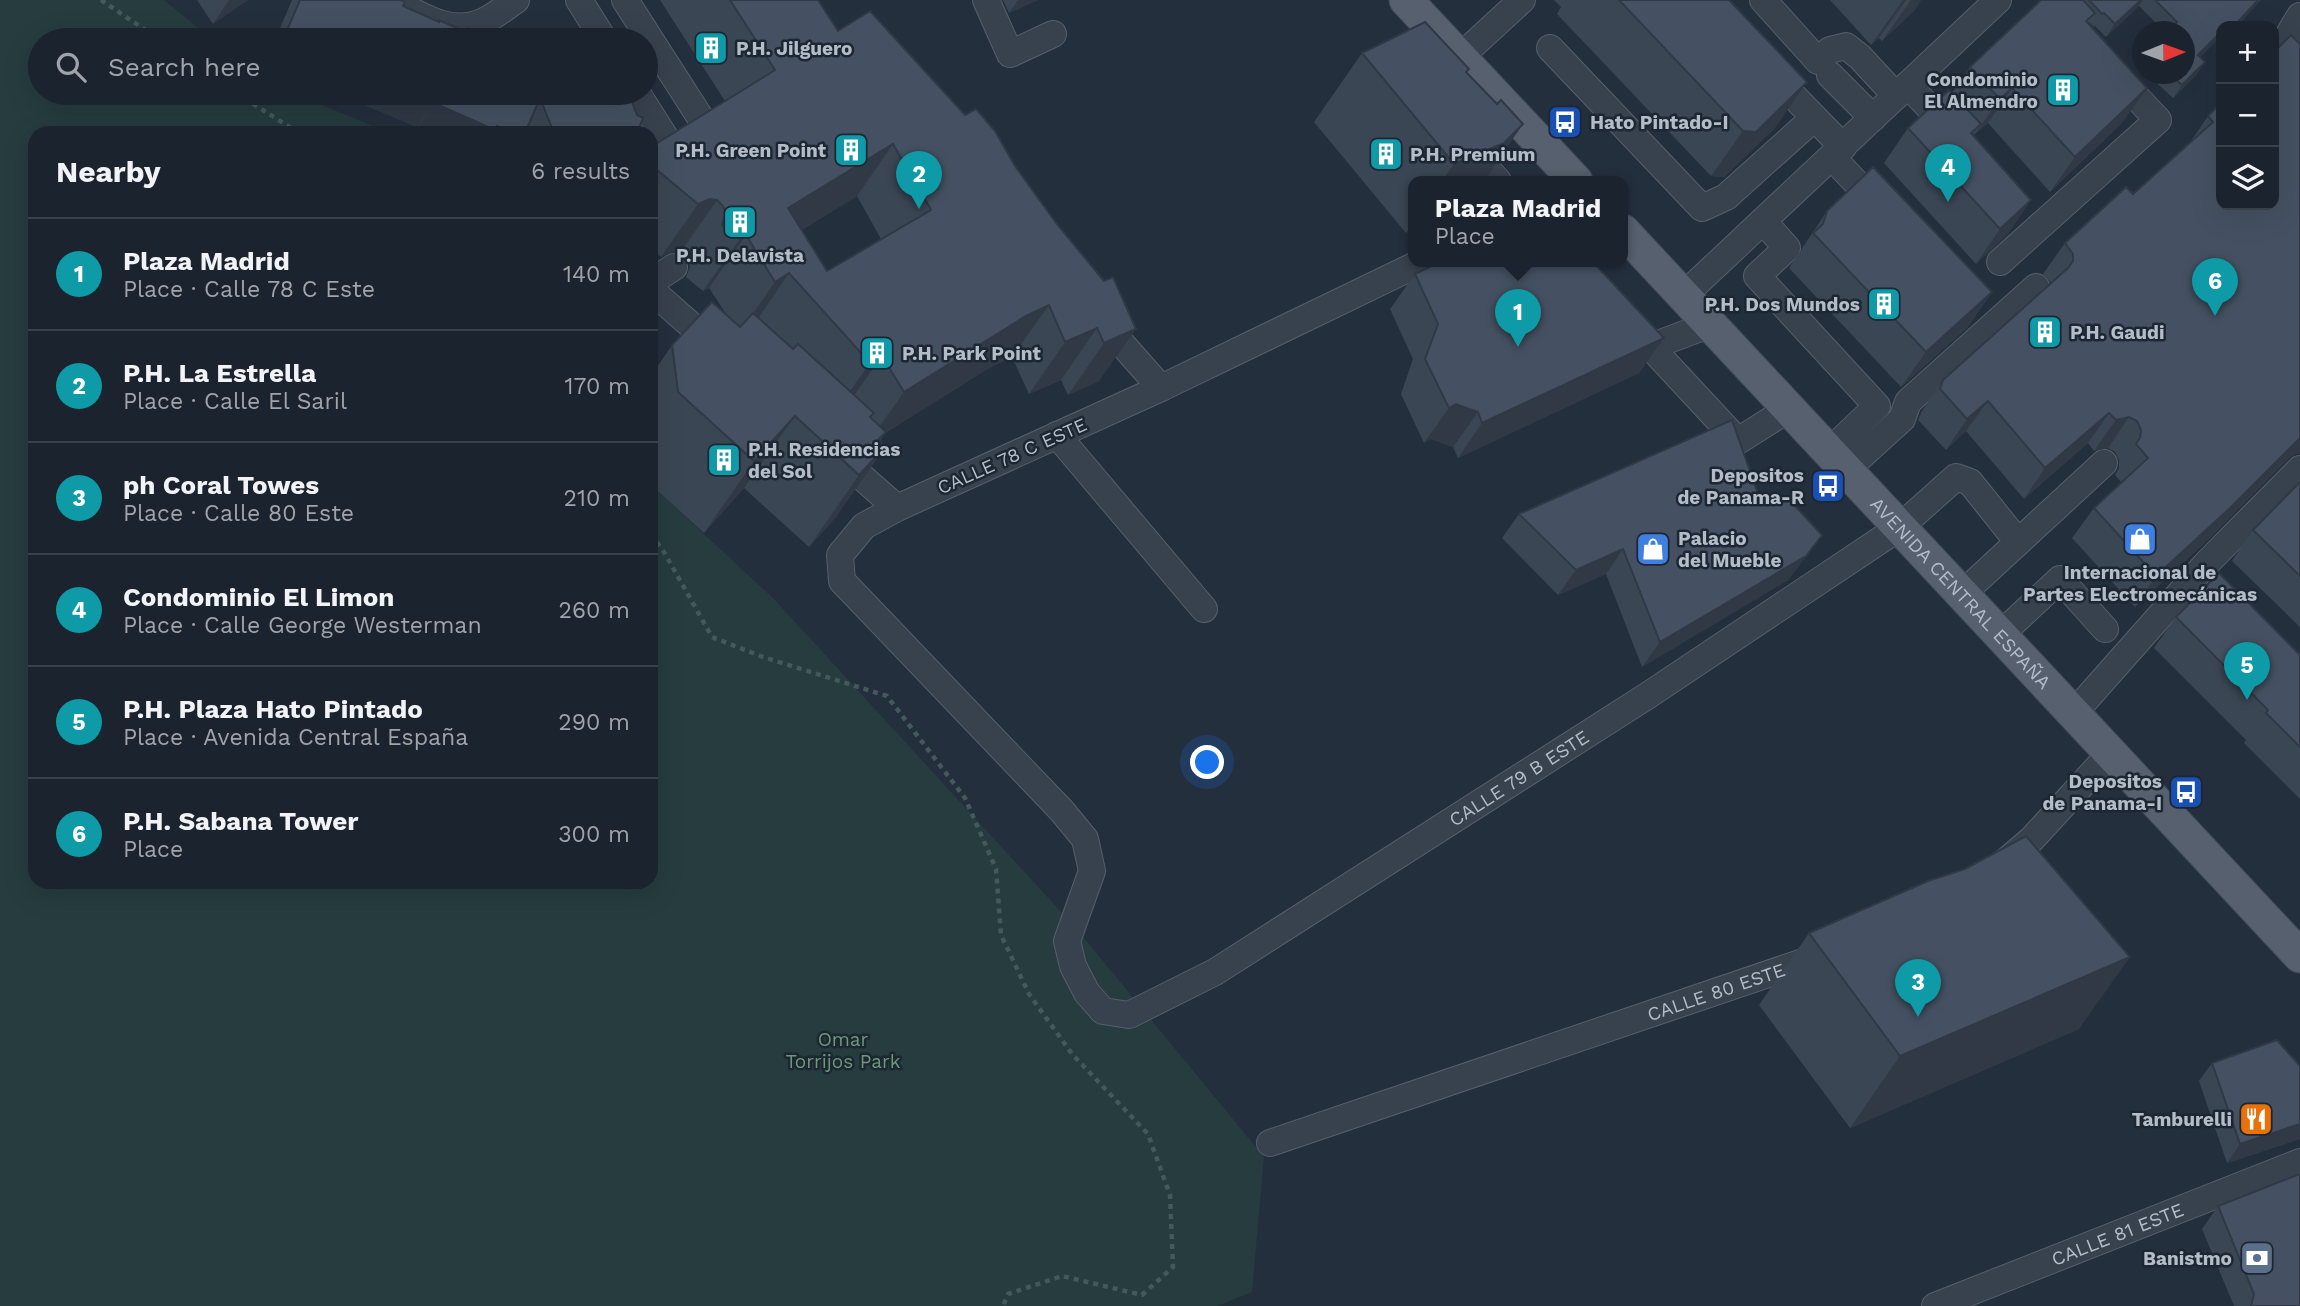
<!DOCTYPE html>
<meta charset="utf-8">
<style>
:root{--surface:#1b232e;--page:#242b36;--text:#f1f3f6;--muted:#a0a4aa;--line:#39404a;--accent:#8c9099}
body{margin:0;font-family:"Work Sans",sans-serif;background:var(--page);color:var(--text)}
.controls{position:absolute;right:21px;top:21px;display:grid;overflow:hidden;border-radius:14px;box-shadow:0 7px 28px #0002}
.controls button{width:63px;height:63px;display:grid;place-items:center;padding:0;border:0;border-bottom:2px solid var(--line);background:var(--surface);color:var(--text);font:35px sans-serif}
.compass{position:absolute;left:2132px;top:21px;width:63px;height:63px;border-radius:50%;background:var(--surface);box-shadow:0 7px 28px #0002;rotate:89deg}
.you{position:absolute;left:1208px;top:763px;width:24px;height:24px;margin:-18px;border:5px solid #fff;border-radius:50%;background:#1a73e8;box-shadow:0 0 0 10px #1a73e833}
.badge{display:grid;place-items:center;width:46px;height:46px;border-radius:50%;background:var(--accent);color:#fff;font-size:23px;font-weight:700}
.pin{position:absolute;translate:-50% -58px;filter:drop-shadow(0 2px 4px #0008)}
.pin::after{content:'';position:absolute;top:37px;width:24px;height:21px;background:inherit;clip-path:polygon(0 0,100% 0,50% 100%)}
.popup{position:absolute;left:1408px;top:176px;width:220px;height:91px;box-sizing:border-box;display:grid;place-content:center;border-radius:14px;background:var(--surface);filter:drop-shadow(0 2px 5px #0005);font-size:23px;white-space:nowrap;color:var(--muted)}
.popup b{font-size:26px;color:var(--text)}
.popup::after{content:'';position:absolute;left:50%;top:100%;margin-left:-14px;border:14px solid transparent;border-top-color:var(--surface)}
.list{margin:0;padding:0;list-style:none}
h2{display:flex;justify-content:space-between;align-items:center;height:91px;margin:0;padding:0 28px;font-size:30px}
h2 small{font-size:23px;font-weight:400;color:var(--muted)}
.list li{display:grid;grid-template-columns:46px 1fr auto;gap:21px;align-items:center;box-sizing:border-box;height:112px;padding:0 28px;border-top:2px solid var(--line)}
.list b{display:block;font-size:26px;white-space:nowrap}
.list p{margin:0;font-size:23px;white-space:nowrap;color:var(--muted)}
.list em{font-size:23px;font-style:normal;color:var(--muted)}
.icon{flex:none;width:38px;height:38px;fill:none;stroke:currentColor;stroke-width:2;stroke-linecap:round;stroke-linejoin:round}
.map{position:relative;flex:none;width:2300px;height:1306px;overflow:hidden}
.search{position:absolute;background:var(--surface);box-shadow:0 7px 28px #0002;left:28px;top:28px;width:630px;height:77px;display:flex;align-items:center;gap:18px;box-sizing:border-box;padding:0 24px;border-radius:38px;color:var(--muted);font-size:26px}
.panel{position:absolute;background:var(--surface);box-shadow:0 7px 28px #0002;left:28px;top:126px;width:630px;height:763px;border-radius:21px}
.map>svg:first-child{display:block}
.green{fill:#263c3f}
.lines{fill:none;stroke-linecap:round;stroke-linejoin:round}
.minor-casing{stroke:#565f6c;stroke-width:28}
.major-casing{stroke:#414a57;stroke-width:35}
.path{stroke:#44595c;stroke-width:4.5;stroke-dasharray:5 5;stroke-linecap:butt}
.minor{stroke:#38414e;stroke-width:26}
.major{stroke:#56606e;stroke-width:33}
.wall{fill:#3b4654;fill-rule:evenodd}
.shaded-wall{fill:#303945}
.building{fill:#455162;stroke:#303945;stroke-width:2;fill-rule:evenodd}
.labels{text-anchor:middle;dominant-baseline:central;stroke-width:5;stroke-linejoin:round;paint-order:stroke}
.poi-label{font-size:19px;font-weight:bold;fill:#b4bcc9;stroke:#1d2633;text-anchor:start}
.street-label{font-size:19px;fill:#b4bcc9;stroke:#1d2633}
.park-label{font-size:19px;fill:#6b9a76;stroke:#1d2633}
</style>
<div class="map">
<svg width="2300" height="1306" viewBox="0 0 2300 1306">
<rect width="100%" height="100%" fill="#242f3e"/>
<!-- green -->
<path class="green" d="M0,0H164L213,40H40V93H293L390,133H35V882H651V485L773,598L1075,927L1264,1157L1252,1292L1217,1306H0Z"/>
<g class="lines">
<!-- minor casing -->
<g class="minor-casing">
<g id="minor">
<path d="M392,0C420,15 451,37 484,21C495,16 506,7 516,0"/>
<path d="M579,0L604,40"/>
<path d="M625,0L705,125"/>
<path d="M986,0L1010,54L1053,34"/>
<path d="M1763,0L1818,61L1830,50L1846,46L1860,57L1896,96"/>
<path d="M2300,16C2285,40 2278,50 2300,72"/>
<path d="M1550,48L1702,208L1726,197L1814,118"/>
<path d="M1443,66L1460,57L1522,0"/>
<path d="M1772,74L1843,147"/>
<path d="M1830,75L1873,118"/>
<path d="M1908,85L1955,135"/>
<path d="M637,93L670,145"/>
<path d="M1466,145L1498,181"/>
<path d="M1832,157L1882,210"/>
<path d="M1763,221L1787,248L1757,276L1877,406L1830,451"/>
<path id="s1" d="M1424,261L1161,388L897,508L864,526L840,555L842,581L1062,811L1085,839L1092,871L1067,941L1073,966L1087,993L1103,1011L1129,1015L1215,972L1647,696L1900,527L1956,477L1970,482L2018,542"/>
<path d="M2000,262L2158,120L2115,74"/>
<path d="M651,282L674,267"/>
<path d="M651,290L718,349"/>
<path d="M1684,295L1998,0"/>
<path d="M1100,319L1161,388"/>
<path d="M1632,327L1738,441L1790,408"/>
<path d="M1650,347L1711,324"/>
<path d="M1057,435L1204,609"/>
<path d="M838,456L897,508"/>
<path d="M1847,469L1902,419L1908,402L2036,287"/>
<path d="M1962,594L2104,463"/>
<path d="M2000,635L2060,579L2105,629"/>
<path d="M2073,714L2206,564L2300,469"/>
<path d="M2004,863L2032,839L2110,754"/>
<path id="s2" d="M1270,1143L1818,957"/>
<path id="s3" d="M1935,1306L2300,1162"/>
</g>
</g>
<!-- major casing -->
<g class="major-casing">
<g id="major">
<path d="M1406,0L1576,181"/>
<path id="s4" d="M1623,231L2300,956"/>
</g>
</g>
<!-- path -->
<path class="path" d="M101,0L160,40
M236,93L299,133
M651,534L664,552L712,637L763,657L887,696L965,798L996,869L1001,935L1029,994L1072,1054L1148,1134L1170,1195L1173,1267L1142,1295L1062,1276L1008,1294L1003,1306"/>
<!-- minor -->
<use href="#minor" class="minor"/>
<!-- major -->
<use href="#major" class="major"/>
</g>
<!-- wall -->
<path class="wall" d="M197,0H248L213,24Z
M292,0H401L403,6L438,22L465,31L467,28L496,40H275Z
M660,0H818L838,31L965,115L1015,166L1056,223L1104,281L1113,277L1099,381L1068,395L1061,380L1029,394L1012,357L989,368L885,433L836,517L809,547L744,488L704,533L651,485V376L672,345L726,314L709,288L703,291L686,277L690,267L687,258L680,253L674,251L661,257L651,248V147L725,101ZM857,196L881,239L827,271L802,230Z
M1003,0H1038L1009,13Z
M1554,0H1729L1775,128L1724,177L1711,176L1557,14L1561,7Z
M1830,0H1921L1914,11L1882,41L1879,38L1871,45Z
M2041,0H2261L2237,26H2221V40L2219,38L2200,57L2205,62L2196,75L2173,98L2147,74H2185V32H2165L2139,6L2106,37L2095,26L2094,27L2089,22L2088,23L2122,123L2050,192L1988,123L1975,134L1974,133L1973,135L2031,200L2007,235L1976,264L1884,163L1908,128L1952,93L1970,67Z
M2300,44V454H2295L2289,458L2209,539L2135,607L2072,538L2094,508L2121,482L2115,475L2119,468V460L2115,452L2108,448L2094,451L2088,443L2024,499L1966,431L1946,450L1918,420L1922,411L1943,380L2051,283L2043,274L2065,243L2133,194L2189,144L2208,116Z
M1362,53L1469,69L1466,72L1484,181H1413V229L1406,233L1314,122Z
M324,93H632L630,97L637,133H420L415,131L417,127L355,101L353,105Z
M1827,211L1992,292L1967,328L1901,387L1789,268Z
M1415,274L1664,338L1639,373L1458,458L1453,447L1431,439L1424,443L1401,394L1413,359L1390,309Z
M2300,482V627L2232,561L2253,530Z
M1762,505L1822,535L1788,580L1642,667L1606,574L1558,595L1502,538L1519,514Z
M2176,617L2300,655V799L2244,743L2246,740L2154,648Z
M1809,933L2079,1029L1850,1128L1759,1005Z
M2212,1063L2300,1066V1139L2227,1163L2199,1081Z
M2218,1206L2300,1306H2234L2202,1229Z"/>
<!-- shaded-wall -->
<path class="shaded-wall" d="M229,0H248L213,24Z
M1018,0H1038L1009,13Z
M1903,0H1906L1879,38L1871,45Z
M1911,0H1921L1914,11L1882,41Z
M2141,0H2143L2139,6L2106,37L2115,24Z
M2258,0H2261L2237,26H2234Z
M2221,32V35L2219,38L2189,68L2198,55Z
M2205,62L2196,75L2173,98L2182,85Z
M1807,82L1775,128L1724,177L1711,176L1743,131Z
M2012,88L1988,123L1975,134L2000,99Z
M2147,88L2122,123L2050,192L2075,157Z
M324,93H419L436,100L417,127L355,101L353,105Z
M434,103L495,130L493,133H420L415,131Z
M1523,124L1484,181H1442L1454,164Z
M893,144L857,196L759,256L788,208Z
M710,199L717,200L680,253L674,251L661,257L698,204Z
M2031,200L2007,235L1976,264L2000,229Z
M1413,222V229L1406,233Z
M746,235L709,288L703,291L740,239Z
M789,273L753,326L738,335L775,282Z
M1992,292L1967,328L1901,387L1926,352Z
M1049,305L1012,357L989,368L885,433L857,473L867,444L904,392L1026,316Z
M1097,328L1061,380L1029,394L1065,342Z
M1136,329L1099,381L1068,395L1104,343Z
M1664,338L1639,373L1458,458L1482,423Z
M882,356L845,408L833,415L870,363Z
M1988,401L1966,431L1946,450L1967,419Z
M1456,404L1478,412L1453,447L1431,439L1424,443L1449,408Z
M2109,413L2088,443L2024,499L2045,468Z
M795,416L744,488L704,533L754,461Z
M2129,417L2108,448L2094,451L2116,420Z
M2300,438V454H2295L2289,458L2209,539L2135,607L2156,576Z
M886,446L836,517L809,547L859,475Z
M1822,535L1788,580L1642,667L1660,642Z
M1623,549L1606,574L1558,595L1576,570Z
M2130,957L2079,1029L1850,1128L1900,1056Z
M2300,1124V1139L2227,1163L2240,1144Z"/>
<!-- building -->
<path class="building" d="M300,0H401L405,2L403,6L439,22V20L466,32L467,28L496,40H296L285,35Z
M730,0H818L838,31L870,11L965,115L976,109L995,131L1015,166L1056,223L1104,281L1113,277L1136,329L1104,343L1097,328L1065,342L1049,305L1026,316L904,392L882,356L870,363L789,273L775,282L746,235L740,239L722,225L726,214L723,206L717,200L710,199L698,204L651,165V147L775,70ZM893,144L931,210L827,271L788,208Z
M1619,0H1729L1807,82L1756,132L1743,131Z
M2041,0H2083L2095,13L2086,21L2147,88L2075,157L2012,88L2000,99L1970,67Z
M2089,0H2141L2115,24L2104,13L2102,14Z
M2155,0H2258L2234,26H2229L2228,25L2227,26H2221V32L2198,55L2205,62L2182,85L2170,74H2185V32H2174L2171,28L2177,22Z
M1425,22L1469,69L1466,72L1497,104L1501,100L1523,124L1504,143L1454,164L1362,53Z
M2291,35L2300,44V438L2230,508L2156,576L2094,508L2148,458L2136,444L2140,438L2141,430L2137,421L2129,417L2116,420L2109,413L2045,468L1988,401L1967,419L1940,389L1943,380L2068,268L2073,261V254L2065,243L2126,187L2133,194L2213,122L2208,116L2221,103V205H2274V52Z
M1949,90L1981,124L1971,133L2031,200L2000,229L1908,128Z
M419,93H632L630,97L637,115L643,118L637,133H554L540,98L525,133H513L497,126L495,130L434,103L436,100Z
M1873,167L1992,292L1926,352L1813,233L1823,224L1827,211Z
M1442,261H1592L1664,338L1482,423L1478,412L1456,404L1449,408L1425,359L1438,324L1415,274Z
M712,302L740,327L753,313L793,349L798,344L874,413L870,417L886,432L878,440L886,446L859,475L795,416L754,461L678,392L672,345Z
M1732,420L1762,505L1785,495L1822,535L1806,556L1660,642L1623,549L1576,570L1519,514Z
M2300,482V576L2253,530Z
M2219,573L2300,655V747L2266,713L2268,710L2176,617Z
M2026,836L2130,957L1900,1056L1809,933L1928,881L1965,869Z
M2277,1040L2300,1066V1124L2240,1144L2212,1063Z
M2300,1174V1306H2251L2254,1294L2218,1206Z"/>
<!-- icons -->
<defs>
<g id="building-square" transform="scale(1.75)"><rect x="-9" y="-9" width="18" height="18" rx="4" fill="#0f9aa8" stroke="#1d2633"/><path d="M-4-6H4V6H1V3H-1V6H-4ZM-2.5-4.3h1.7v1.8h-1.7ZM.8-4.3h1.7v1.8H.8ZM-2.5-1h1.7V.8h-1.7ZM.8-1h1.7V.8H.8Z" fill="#fff"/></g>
<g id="bus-square" transform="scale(1.75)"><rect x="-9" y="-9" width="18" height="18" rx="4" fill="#1a4fb4" stroke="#1d2633"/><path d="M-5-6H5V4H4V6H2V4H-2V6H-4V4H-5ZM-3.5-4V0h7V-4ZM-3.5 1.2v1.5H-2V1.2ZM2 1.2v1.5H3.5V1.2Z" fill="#fff"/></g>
<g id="shop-square" transform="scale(1.75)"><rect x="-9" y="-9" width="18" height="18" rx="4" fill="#3f7fe0" stroke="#1d2633"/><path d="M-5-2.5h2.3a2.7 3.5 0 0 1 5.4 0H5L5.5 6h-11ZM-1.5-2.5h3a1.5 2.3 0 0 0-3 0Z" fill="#fff"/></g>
<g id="restaurant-square" transform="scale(1.75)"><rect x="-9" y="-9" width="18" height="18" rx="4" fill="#e8710a" stroke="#1d2633"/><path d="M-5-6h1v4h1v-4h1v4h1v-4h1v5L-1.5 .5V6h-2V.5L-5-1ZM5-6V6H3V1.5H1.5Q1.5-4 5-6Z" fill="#fff"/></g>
<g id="bank-square" transform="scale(1.75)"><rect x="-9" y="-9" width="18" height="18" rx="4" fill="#5c6f8a" stroke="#1d2633"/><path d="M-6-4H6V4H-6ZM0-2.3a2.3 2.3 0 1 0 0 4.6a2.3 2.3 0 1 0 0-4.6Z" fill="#fff"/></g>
</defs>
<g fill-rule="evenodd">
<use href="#building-square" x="711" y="48"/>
<use href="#building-square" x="2063" y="90"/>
<use href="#bus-square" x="1565" y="122"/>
<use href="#building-square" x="851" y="150"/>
<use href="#building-square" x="1386" y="154"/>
<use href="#building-square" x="740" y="222"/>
<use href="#building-square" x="1884" y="304"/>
<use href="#building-square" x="2045" y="332"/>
<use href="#building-square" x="877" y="353"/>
<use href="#building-square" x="724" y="460"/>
<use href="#bus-square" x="1828" y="486"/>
<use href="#shop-square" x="2140" y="539"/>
<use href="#shop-square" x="1653" y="549"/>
<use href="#bus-square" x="2186" y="792"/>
<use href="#restaurant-square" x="2256" y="1119"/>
<use href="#bank-square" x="2257" y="1258"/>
</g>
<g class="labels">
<!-- poi labels -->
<g class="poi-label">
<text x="736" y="48">P.H. Jilguero</text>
<text x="2038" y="79" text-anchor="end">Condominio<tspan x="2038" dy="22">El Almendro</tspan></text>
<text x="1590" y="122">Hato Pintado-I</text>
<text x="826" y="150" text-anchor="end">P.H. Green Point</text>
<text x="1410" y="154">P.H. Premium</text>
<text x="740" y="255" text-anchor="middle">P.H. Delavista</text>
<text x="1860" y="304" text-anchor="end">P.H. Dos Mundos</text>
<text x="2070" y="332">P.H. Gaudi</text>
<text x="902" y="353">P.H. Park Point</text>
<text x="748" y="449">P.H. Residencias<tspan x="748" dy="22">del Sol</tspan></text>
<text x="1804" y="475" text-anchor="end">Depositos<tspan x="1804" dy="22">de Panama-R</tspan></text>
<text x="1678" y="538">Palacio<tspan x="1678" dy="22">del Mueble</tspan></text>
<text x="2140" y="572" text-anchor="middle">Internacional de<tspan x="2140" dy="22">Partes Electromecánicas</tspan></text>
<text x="2162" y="781" text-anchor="end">Depositos<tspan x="2162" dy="22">de Panama-I</tspan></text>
<text x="2232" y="1119" text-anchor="end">Tamburelli</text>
<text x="2232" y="1258" text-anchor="end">Banistmo</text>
</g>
<!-- street labels -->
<g class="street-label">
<text transform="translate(1012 456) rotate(-24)">CALLE 78 C ESTE</text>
<text stroke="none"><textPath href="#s4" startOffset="495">AVENIDA CENTRAL ESPAÑA</textPath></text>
<text stroke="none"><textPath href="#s1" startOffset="1708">CALLE 79 B ESTE</textPath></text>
<text stroke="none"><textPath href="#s2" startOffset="471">CALLE 80 ESTE</textPath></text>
<text stroke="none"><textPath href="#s3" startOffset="196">CALLE 81 ESTE</textPath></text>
</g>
<!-- park labels -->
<g class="park-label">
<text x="843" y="1039">Omar<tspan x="843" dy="22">Torrijos Park</tspan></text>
</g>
</g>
</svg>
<div class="controls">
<button>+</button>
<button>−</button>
<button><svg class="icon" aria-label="layers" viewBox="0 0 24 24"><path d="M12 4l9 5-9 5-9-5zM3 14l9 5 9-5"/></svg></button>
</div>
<svg class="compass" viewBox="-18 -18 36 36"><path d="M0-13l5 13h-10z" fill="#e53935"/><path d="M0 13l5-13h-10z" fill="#a0a4aa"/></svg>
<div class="you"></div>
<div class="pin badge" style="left:1518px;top:347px;background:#0f9aa8">1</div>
<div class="popup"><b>Plaza Madrid</b>Place</div>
<div class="pin badge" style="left:919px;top:209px;background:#0f9aa8">2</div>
<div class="pin badge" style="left:1918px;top:1017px;background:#0f9aa8">3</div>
<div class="pin badge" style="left:1948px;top:202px;background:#0f9aa8">4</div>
<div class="pin badge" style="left:2247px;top:700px;background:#0f9aa8">5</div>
<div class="pin badge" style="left:2215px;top:316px;background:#0f9aa8">6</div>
<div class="search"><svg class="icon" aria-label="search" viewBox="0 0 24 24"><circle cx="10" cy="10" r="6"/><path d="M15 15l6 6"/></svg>Search here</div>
<section class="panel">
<h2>Nearby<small>6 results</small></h2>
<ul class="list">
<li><span class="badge" style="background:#0f9aa8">1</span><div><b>Plaza Madrid</b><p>Place · Calle 78 C Este</p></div><em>140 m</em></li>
<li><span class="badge" style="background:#0f9aa8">2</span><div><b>P.H. La Estrella</b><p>Place · Calle El Saril</p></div><em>170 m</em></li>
<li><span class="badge" style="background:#0f9aa8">3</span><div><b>ph Coral Towes</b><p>Place · Calle 80 Este</p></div><em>210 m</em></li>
<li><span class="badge" style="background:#0f9aa8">4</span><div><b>Condominio El Limon</b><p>Place · Calle George Westerman</p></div><em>260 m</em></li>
<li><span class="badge" style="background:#0f9aa8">5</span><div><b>P.H. Plaza Hato Pintado</b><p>Place · Avenida Central España</p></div><em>290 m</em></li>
<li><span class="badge" style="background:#0f9aa8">6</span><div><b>P.H. Sabana Tower</b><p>Place</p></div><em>300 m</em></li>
</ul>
</section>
</div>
